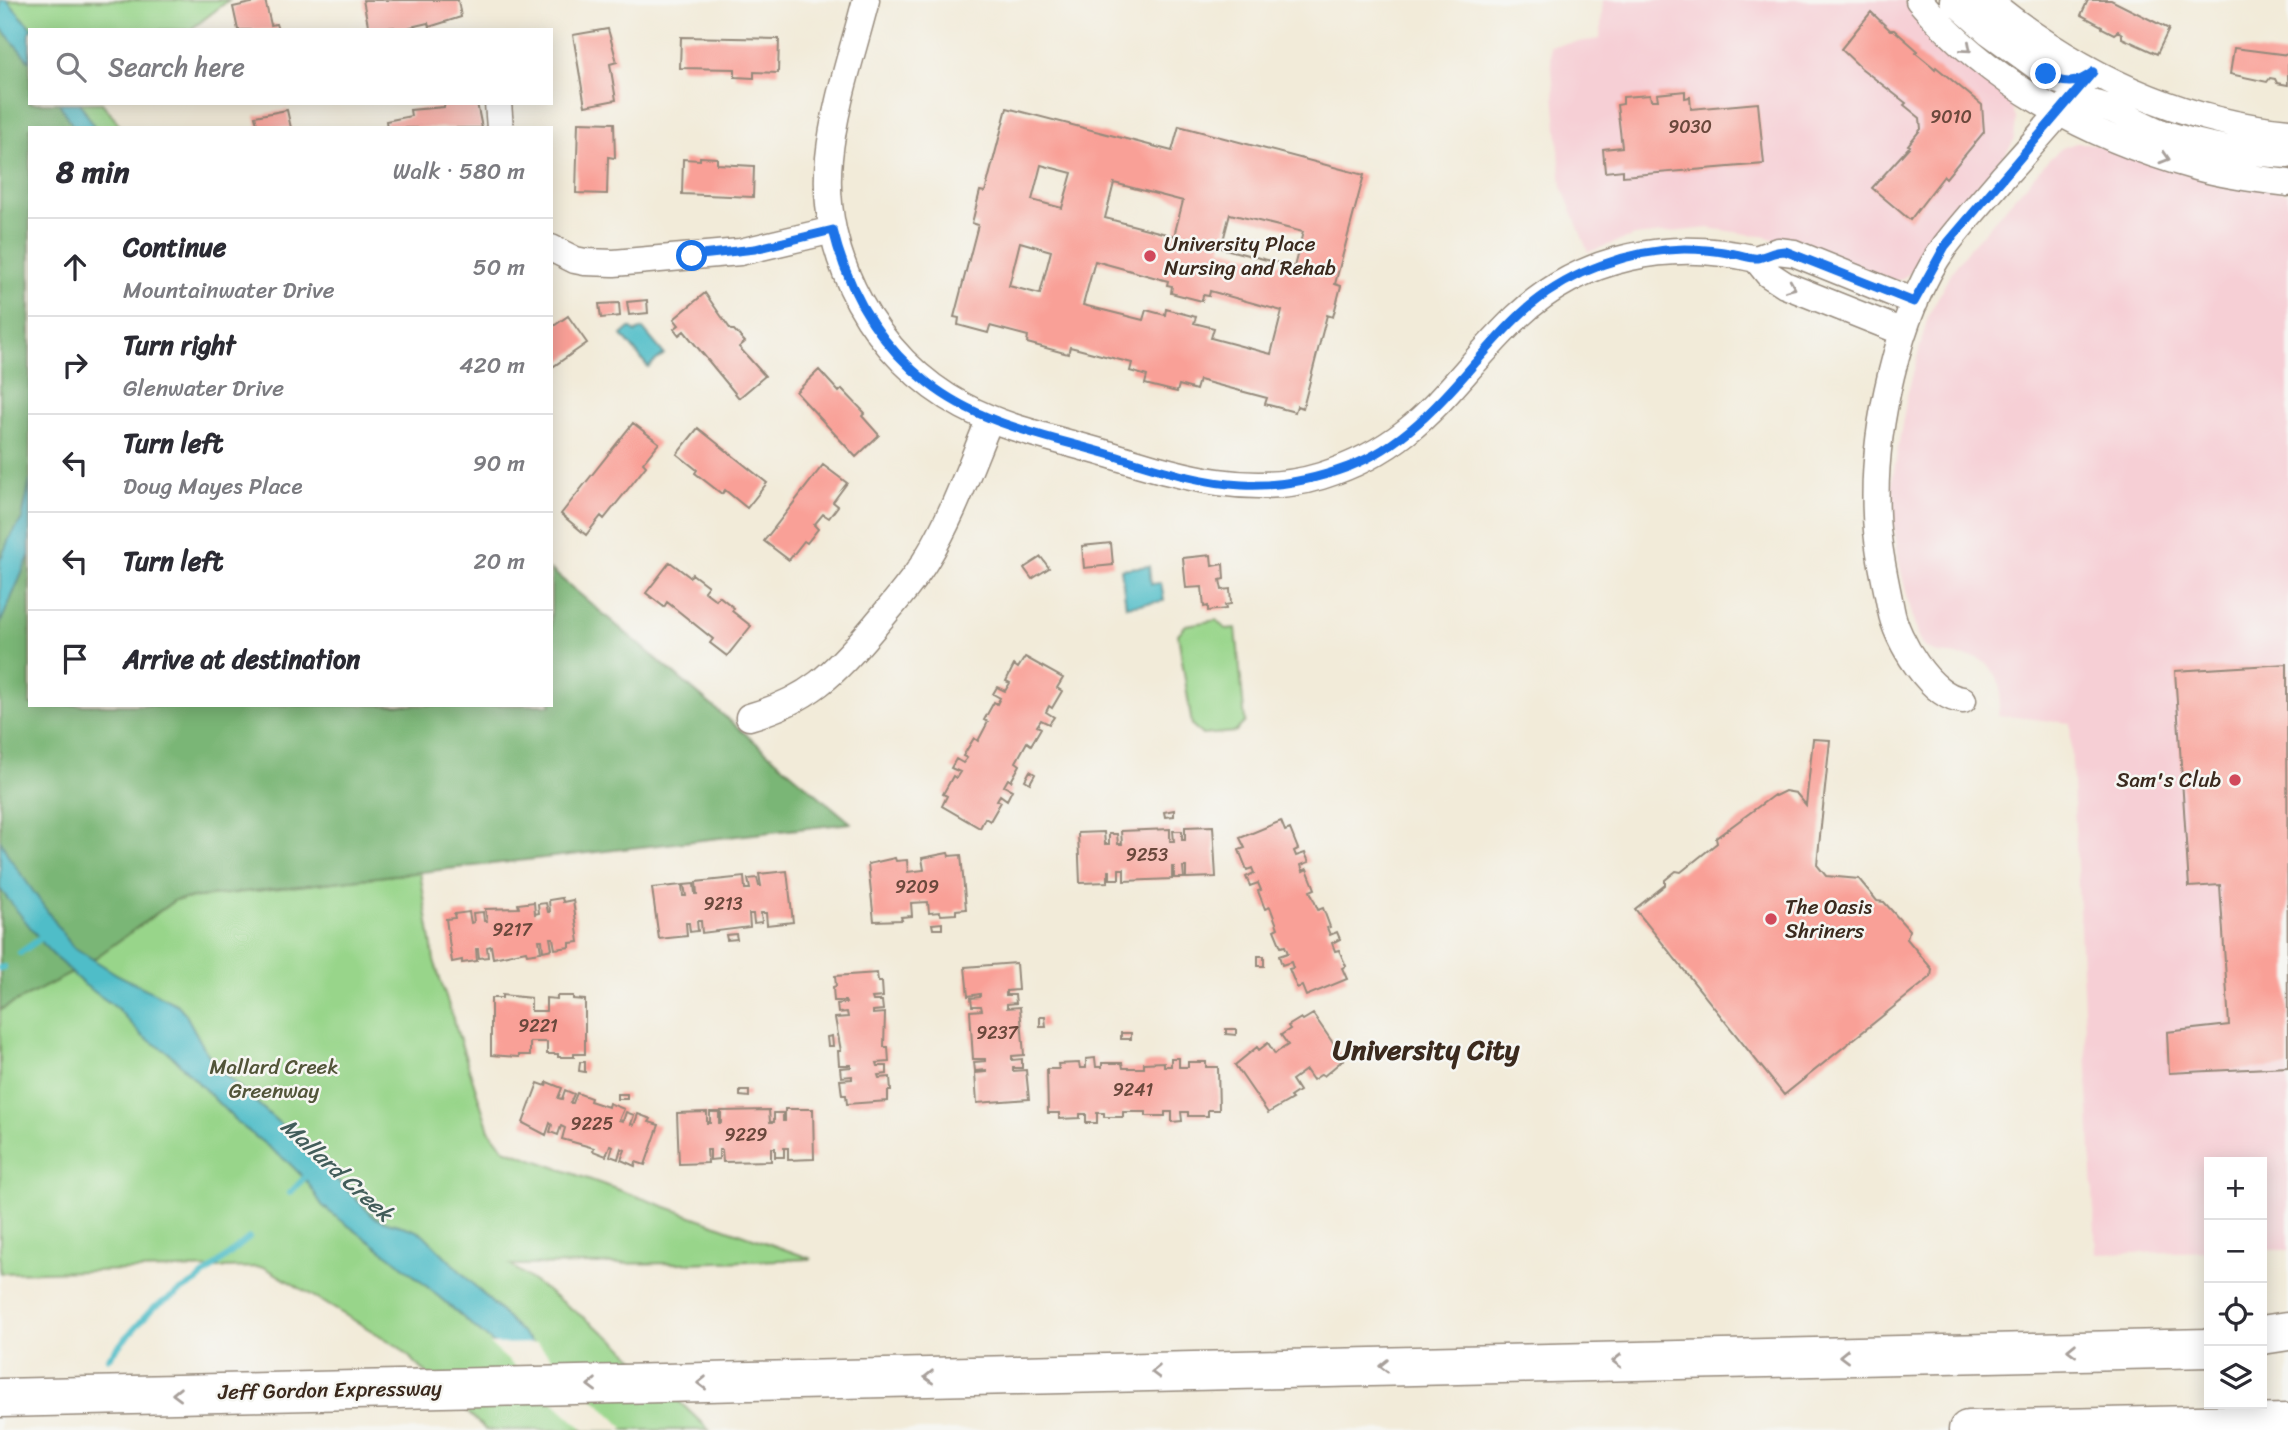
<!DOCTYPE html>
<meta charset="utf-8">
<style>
:root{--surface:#fff;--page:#f2f2f3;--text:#2b2b33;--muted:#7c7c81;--line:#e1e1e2}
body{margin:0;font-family:Sriracha,sans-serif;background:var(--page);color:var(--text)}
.controls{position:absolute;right:21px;bottom:21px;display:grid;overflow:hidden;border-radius:0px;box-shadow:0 4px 18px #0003}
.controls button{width:63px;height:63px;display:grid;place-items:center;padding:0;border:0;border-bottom:2px solid var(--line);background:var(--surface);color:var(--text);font:35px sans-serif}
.stop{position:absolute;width:21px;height:21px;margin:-16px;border:5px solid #1a73e8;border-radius:50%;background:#fff}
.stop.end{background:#1a73e8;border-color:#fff;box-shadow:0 2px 7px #0008}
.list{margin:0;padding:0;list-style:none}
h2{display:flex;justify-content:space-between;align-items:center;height:91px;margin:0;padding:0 28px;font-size:30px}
h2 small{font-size:23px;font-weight:400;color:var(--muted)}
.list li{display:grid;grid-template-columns:46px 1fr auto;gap:21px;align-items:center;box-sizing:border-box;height:98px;padding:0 28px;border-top:2px solid var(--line)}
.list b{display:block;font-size:26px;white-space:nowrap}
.list p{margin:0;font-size:23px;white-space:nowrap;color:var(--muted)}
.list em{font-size:23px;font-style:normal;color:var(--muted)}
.icon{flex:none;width:38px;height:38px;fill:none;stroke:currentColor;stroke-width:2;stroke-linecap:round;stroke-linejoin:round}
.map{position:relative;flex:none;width:2288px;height:1430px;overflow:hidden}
.search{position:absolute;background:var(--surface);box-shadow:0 4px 18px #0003;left:28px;top:28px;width:525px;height:77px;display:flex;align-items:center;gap:18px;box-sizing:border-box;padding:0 24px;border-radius:0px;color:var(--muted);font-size:26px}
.panel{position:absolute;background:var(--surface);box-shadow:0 4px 18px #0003;left:28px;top:126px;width:525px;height:581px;border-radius:0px}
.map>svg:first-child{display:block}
.built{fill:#f6cfd5}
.green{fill:#98d58a;stroke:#6a8054;stroke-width:2}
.forest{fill:#7ab676;stroke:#5a704a;stroke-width:2}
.water{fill:#4fbdc8;stroke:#457473;stroke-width:2}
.pier{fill:#f2ebd9}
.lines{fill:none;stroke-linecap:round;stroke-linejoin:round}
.stream{stroke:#4fbdc8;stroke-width:6}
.building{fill:#f9a097;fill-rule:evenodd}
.minor-casing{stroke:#968a7c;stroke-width:29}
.highway-casing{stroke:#968a7c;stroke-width:41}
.minor{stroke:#fff;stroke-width:26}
.highway{stroke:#fff;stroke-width:38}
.oneway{stroke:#a79f9a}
.route{stroke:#1a73e8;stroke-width:9}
.poi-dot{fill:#d1495b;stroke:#f6f6f2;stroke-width:2.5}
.labels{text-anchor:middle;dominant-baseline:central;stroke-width:5;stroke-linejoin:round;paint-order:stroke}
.number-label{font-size:18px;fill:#6a483c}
.poi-label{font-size:21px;fill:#3b2a1e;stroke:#f6f6f2;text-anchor:start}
.park-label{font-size:21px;fill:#525539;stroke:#f6f6f2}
.street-label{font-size:21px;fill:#3b2a1e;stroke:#f6f6f2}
.water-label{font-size:23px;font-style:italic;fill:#425d5a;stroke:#f6f6f2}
.district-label{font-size:28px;font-weight:bold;fill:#3b2a1e;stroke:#f6f6f2}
</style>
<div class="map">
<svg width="2288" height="1430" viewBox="0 0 2288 1430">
<rect width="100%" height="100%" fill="#f6f6f2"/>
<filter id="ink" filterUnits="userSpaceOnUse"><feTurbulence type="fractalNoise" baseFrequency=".0143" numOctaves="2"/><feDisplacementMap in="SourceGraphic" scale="14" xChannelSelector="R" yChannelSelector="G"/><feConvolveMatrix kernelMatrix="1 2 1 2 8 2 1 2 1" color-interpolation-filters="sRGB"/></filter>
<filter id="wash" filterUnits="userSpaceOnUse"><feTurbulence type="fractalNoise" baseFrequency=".00686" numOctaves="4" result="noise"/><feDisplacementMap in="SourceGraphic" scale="28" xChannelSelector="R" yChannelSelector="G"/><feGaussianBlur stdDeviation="1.57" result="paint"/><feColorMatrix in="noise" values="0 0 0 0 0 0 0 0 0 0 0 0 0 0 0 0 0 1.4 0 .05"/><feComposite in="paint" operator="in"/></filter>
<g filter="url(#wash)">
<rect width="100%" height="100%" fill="#f2ebd9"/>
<!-- built -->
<path class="built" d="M1603,0H1903L1928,27L2010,100L2016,119L2014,140L2006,153L1941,229L1912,272L1901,279L1895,281L1767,237L1709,228L1635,236L1588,252L1562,187L1550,46L1600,39Z
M2076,143H2087L2288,193V1250H2262V1162H2209V1251L2096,1254L2070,723L1998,715L2001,689L1996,675L1987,664L1978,658L1938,654L1924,647L1920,641L1911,611L1899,563L1893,518L1892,482L1907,396L1928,316L1951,273L1965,253L2050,158L2062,148Z"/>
<!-- green -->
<path class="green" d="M0,0H229L190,30H30V103H102L122,128H30V705L134,930L175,900L420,872L434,960L489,1130L504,1149L812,1259L684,1263L511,1265L616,1341L709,1430H486L399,1347L264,1267L0,1273Z
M1217,620L1226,629L1236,628L1245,722L1235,732L1202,735L1192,725L1178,634L1186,625Z"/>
<!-- forest -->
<path class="forest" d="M0,0H3L30,39V103H65L77,128H30V705H551V570L851,823L175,900L80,969L0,1010Z"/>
<!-- water -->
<path class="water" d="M0,0H7L33,30H30V62L0,27Z
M59,103H80L95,128H74Z
M630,328L636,332L643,329L664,354L648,367L622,335Z
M30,480V555L0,624V560L9,539L22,519Z
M1149,566L1151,584L1161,583L1164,601L1126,606L1121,569Z
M0,840L9,857L72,946L118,975L178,1005L185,1013L205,1050L219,1069L288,1131L374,1217C390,1225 408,1225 423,1234L545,1356L520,1366L398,1262L331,1213L322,1205L306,1180L289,1163L238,1123L169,1053L142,1036L118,1009L82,983L49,951L0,889Z"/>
<!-- pier -->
<path class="pier" d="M537,1343L623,1427L624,1430H584L490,1344Z"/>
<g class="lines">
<!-- stream -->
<path class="stream" d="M20,953L44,936
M0,968L4,967
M290,1193L308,1174
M108,1358L152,1309L197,1281L249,1238"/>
</g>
<g id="blocks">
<!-- building -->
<path class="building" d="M265,0L271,25L276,24L278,30H238L233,7Z
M363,0H458L461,17L429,27L428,23L410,27V30H395L394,27L369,30Z
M2088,0H2111L2169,29L2157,54L2122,38V34L2118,31L2114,34L2102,28V26L2081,15Z
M1871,12L1890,30H1894L1918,51L1916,53L1933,67L1935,69L1936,67L1982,105L1984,132L1946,178L1944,176L1910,220L1872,188L1910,146L1908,145L1921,129L1920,118L1904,105L1906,103L1861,68L1841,49Z
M608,29L617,62L610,64L616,100L585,106L573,35Z
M681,37L779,39L778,73L754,72V78L735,77V69L680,68Z
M2234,48L2288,55V85L2277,83L2275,79L2270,78L2267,82L2230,74Z
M1685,91V98L1690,97L1691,109L1758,103L1764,164L1623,176V170L1605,172L1603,149L1622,147L1617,105L1623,104V97L1650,95L1651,100H1658L1657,94Z
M445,103H477L482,128H387L386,121L411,116L410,110L444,107Z
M1007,108L1172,151L1179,126L1364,175L1335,284L1341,286L1333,317L1327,315L1303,408L1297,406L1295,412L1265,404L1267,398L1199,380L1196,390L1179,385L1177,392L1145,384L1147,376L1130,371L1132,363L1070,347L1068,354L1046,348L1027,343L1028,336L990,326L988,333L958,325L959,318L954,317L978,225L972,223L980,191L985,192ZM1041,165L1072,173L1062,208L1032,200ZM1114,183L1183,201L1174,236L1105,218ZM1230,214L1303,232L1294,267L1221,248ZM1020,242L1051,251L1040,294L1009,286ZM1095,261L1168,281L1167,285L1172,286L1171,293L1202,301L1203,295L1209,296L1210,291L1282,311L1271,354L1211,338L1214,328L1194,323L1196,317L1166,309L1165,315L1146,310L1143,320L1083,305Z
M287,110L291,128H258L255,116Z
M578,122L614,123L615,158L608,157L607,194L576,193Z
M700,157L717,158V164L754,166L753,197L682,194L683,159L700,160Z
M705,293L731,330H734L745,342L739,347L765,376L739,398L684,331L679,335L674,329L679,325L674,319Z
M647,300L648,313L629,315L627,302Z
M619,303L620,316L601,318L599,304Z
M568,316L587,343L551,368V328Z
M819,370L839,392L842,389L865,413L862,416L879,435L856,457L796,392Z
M633,423L659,443L643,463L646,466L632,484L604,519L601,516L586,535L561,514Z
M698,428L767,483L747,508L725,490L722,494L695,473L697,470L677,454Z
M823,465L847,483L833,502L838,506L829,518L823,514L814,525L818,529L807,543L804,541L789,560L764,541Z
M1111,543L1113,565L1084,568L1082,546Z
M1211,555L1212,566L1223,564L1224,579L1220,580L1222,590L1230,589L1231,604L1225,605L1226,609L1208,611V606L1204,607L1202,587L1186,588L1183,558Z
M1041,557L1049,568L1032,579L1024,568Z
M670,562L690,577L692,574L708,586L704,591L716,600L719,596L734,608L732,611L751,626L727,656L710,643L713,639L667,602L664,607L646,593Z
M1025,657L1063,678L1057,688L1062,691L1052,708L1049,706L1046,712L1054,717L1049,724L1041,720L1037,726L1041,728L1031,745L1027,742L1016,762L1020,765L1011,781L1008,779L1004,786L1012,790L1007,800L1000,795L997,800L1001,802L990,821L985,818L980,828L942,806L947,796L943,794L953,776L956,778L960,772L951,768L956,759L963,763L967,758L963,756L974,738L978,741L988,722L984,720L994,702L997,704L1000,698L993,694L997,687L1005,691L1010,683L1006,681L1014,665L1018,668Z
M2287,664L2288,1067L2169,1073L2167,1032L2229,1025L2220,885L2189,887L2175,671Z
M1813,739L1830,740L1817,865L1826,876L1859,879L1877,901L1884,902L1909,930L1907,939L1932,969L1931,977L1784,1095L1635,909L1665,885V880L1676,871L1681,872L1717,843L1716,838L1774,795L1775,796L1785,791L1796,793L1806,805Z
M1030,771L1035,774L1030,783L1025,780Z
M1174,810V816L1165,817L1164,812Z
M1281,821L1285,831L1290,829L1298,849L1294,851L1296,856L1305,853L1309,862L1301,865L1303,871L1307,869L1315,889L1310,891L1318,910L1323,908L1330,927L1327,928L1330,935L1337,932L1340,939L1332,943L1335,951L1339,950L1346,966L1342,968L1347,979L1306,996L1302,986L1297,988L1289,969L1293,968L1291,962L1282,965L1279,956L1288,953L1285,946L1281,947L1274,930L1278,928L1270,907L1265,909L1258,891L1261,890L1258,883L1250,886L1246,877L1254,873L1252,868L1247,870L1239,850L1245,848L1240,838Z
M1213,826L1216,877L1186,878V867H1183L1184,878H1174V867H1172V879L1124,881V869H1119V879H1110V871H1108V882L1080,883L1078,833L1104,832L1105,844H1109V834H1117L1118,844H1122L1121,831L1170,829V841H1174L1173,831H1182V840H1185V827Z
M948,853L949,856L961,855L966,909L956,910V914L941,915L940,912L929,913L928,902L911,903L912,916L901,917L902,920L874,921L868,864L895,858L896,861L907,860L908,872L924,870L922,858Z
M787,871L793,922L767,925L766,913H761L762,922L754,923L753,914H749L750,927L702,933L701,921H697L698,931L690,932L689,923H686L687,936L659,939L652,888L682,885L683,896H686L684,885L694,884L695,894H697L696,882L744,877L745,889H750L748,879L757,878L759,886H761L759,874Z
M562,898L563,902L573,900L579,942L570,943V947L555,949L553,938H550L552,949L543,951L542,940H539L541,952L527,954L526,951L493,958L491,946L487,947L488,957L479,958L478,949H476L477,961L462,963V960L452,962L446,919L455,918L454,914L469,912L471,923L474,922L473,913L483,912L484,921H487L485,909L519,908L518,904L534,902L535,914L539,913L538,904L546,903L548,912H550L549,900Z
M942,923V929H933L932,924Z
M736,934L737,939L727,940L726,935Z
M1258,956H1264V966H1258Z
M1016,963L1018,990L1006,991V995H1015L1016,1003L1007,1004V1008L1020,1007L1024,1055L1012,1056V1060L1022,1059V1068H1013V1071L1026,1070L1029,1099L977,1103L975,1073L986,1072V1070L975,1071L974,1062L985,1061V1059H973L970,1011L982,1010L981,1006H972L971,998L980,997V994L968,996L965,967Z
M877,973L878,982H882L883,997L872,998L873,1001H882L883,1010L873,1011V1014L885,1013L884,1047H888L889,1062L877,1063L878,1066H887V1074L878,1075L879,1078L890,1077L891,1091H888V1101L847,1104L846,1095H842L840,1080L852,1079V1076L841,1077L840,1068L851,1067V1065H839L838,1051H841L835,1018L848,1017L847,1012L838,1013L837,1004L846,1003L845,1001H834L833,987L836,986L835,976Z
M502,995L531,998V1011H546V998L557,999V996H573V999L585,1000V1054H574V1057H558V1054H547V1042H530V1055H519V1057L491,1055V998H502Z
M1313,1014L1344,1059L1324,1076L1322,1074L1313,1080L1306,1070L1292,1080L1299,1091L1290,1097L1292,1099L1268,1113L1235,1065L1257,1047L1259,1050L1268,1043L1275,1054L1277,1052L1288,1045L1281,1035L1290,1029L1288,1026L1301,1018L1303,1020Z
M1040,1017H1045L1046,1027H1040Z
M1226,1029H1236V1035L1226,1034Z
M1121,1033H1131V1039H1121Z
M832,1036L833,1046H828L827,1037Z
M1095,1058L1096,1067H1102V1063H1122L1123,1068H1144V1063L1164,1062V1066H1171V1058H1179V1067H1188V1062H1206V1067H1218L1219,1110H1208V1116H1188V1112H1181L1182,1121L1172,1122V1112H1165V1116H1146V1112H1123V1117H1104V1113H1097V1123H1086V1114H1080V1118L1059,1119V1113H1048L1047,1069H1059L1058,1064L1079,1063L1080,1068H1086V1059Z
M580,1062H585V1072L579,1071Z
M547,1082L562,1088L558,1098L562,1099L565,1090L574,1094L570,1103H573L577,1093L591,1098L590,1101L608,1107L609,1103L624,1109L619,1120L623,1121L626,1112L634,1115L631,1124L634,1125L638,1114L651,1119L649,1122L659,1125L645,1165L636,1162L635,1166L621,1160L625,1150L621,1148L618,1159L610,1156L613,1146L610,1145L606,1156L593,1151L594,1148L562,1139L565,1128L561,1126L558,1135L550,1132L552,1125L550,1123L546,1135L523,1123L538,1083L546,1086Z
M740,1091H749V1097L740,1096Z
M617,1094H627V1099H617Z
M785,1109H813L814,1159L788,1160V1148H784V1157H775V1148H771V1161L723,1162L722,1150H719V1159L710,1160V1150H707L708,1163L679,1164L677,1113L707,1112V1123H710V1112H719V1123H721V1111L769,1110L770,1122H774V1113H783V1121H785Z"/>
</g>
</g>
<g filter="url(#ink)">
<use href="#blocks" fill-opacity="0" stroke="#968a7c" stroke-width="2"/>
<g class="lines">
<!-- minor casing -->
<g class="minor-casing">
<path id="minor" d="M866,0C853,51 834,106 829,158C819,257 875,359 963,406C1006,429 1057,439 1104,453C1175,474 1247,499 1321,476C1423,444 1447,384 1517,317C1582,255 1672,239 1756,259
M1919,0C1989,83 2090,138 2193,166C2224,175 2257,179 2288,183
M1953,0L1989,32L2054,79C2069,86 2081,81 2093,72
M1987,0C2074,71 2175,121 2288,132
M498,103L500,128
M2059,113C2069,109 2079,103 2090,103C2105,103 2142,125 2160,132C2201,146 2244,153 2288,155
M551,248L575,260L585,262L614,263L740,252L833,230
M1903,332L1785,285L1768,274L1756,259L1778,251L1794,253L1915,302
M1963,700C1931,698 1896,639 1891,610C1885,578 1877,547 1876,515C1872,434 1897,313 1945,246C1963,222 1984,200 2003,177C2034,143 2064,108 2093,72
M749,717C809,700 834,674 873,628C891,606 911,585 926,560C953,516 970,466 990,419"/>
</g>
<!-- highway casing -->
<g class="highway-casing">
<path id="highway" d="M2262,1335L2288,1331
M0,1398L2209,1348
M1968,1430L2288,1423"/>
</g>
<!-- minor -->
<use href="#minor" class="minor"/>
<!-- highway -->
<use href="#highway" class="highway"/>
</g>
<!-- one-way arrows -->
<defs><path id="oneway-chevron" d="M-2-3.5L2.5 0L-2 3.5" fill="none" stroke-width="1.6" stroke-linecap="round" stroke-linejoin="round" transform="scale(1.75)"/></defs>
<g class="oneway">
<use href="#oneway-chevron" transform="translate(1967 48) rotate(41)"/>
<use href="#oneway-chevron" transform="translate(2165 158) rotate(17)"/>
<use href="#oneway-chevron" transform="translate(1791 287) rotate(23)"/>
<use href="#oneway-chevron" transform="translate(2072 1350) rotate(179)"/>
<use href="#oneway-chevron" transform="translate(1844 1356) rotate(179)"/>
<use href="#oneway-chevron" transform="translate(1617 1361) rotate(179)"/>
<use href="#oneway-chevron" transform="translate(1384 1366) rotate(179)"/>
<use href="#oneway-chevron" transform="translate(1156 1372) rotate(179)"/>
<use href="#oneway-chevron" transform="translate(929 1377) rotate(179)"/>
<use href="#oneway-chevron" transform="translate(702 1383) rotate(179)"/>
<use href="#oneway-chevron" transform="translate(592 1385) rotate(179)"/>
<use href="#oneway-chevron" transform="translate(177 1394) rotate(179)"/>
</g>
</g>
<g class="lines" filter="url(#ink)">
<!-- route -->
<path class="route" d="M692,256L755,249L833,230C848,291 879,344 928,383C979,424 1047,436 1108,454C1152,467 1196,483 1242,485C1279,487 1313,480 1348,467C1401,447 1439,405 1475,363C1493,343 1510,322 1531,305C1572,271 1630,250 1684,249C1701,249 1719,251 1735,254C1742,255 1751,259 1758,258C1767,256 1775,251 1785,251L1914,302L1945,246L2093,72C2077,85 2063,85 2046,74"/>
</g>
<!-- markers -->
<g class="poi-dot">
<circle cx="1150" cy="256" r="7"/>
<circle cx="2235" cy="780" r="7"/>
<circle cx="1771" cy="919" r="7"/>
</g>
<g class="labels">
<!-- number labels -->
<g class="number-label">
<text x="1951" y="117">9010</text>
<text x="1690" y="127">9030</text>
<text x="1147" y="855">9253</text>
<text x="917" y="887">9209</text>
<text x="723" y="904">9213</text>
<text x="512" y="930">9217</text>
<text x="538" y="1026">9221</text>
<text x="997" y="1033">9237</text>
<text x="1133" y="1090">9241</text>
<text x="592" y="1124">9225</text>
<text x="746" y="1135">9229</text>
</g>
<!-- poi labels -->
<g class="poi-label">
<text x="1164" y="244">University Place<tspan x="1164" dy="24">Nursing and Rehab</tspan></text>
<text x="2221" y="780" text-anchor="end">Sam's Club</text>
<text x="1785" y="907">The Oasis<tspan x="1785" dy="24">Shriners</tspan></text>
</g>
<!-- park labels -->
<g class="park-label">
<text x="274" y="1067">Mallard Creek<tspan x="274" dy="24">Greenway</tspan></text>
</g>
<!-- street labels -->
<g class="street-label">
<text transform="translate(330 1390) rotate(-1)">Jeff Gordon Expressway</text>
</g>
<!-- water labels -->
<g class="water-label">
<text transform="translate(337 1170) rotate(42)">Mallard Creek</text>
</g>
<!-- district labels -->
<g class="district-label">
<text x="1426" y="1049">University City</text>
</g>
</g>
</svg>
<div class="controls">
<button>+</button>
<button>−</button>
<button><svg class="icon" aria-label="locate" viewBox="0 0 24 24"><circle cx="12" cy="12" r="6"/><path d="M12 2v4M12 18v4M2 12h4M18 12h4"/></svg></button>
<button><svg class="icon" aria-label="layers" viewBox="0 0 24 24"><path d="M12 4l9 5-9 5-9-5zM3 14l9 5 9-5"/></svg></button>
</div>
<div class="stop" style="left:692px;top:256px"></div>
<div class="stop end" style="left:2046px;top:74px"></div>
<div class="search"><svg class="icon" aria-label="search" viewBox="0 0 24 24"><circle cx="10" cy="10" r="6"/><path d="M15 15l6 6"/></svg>Search here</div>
<section class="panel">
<h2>8 min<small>Walk · 580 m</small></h2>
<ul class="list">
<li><svg class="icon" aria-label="ahead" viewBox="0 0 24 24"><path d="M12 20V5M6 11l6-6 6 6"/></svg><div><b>Continue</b><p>Mountainwater Drive</p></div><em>50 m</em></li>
<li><svg class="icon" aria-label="right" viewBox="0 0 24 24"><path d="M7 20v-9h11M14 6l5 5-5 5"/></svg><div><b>Turn right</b><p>Glenwater Drive</p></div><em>420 m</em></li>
<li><svg class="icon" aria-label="left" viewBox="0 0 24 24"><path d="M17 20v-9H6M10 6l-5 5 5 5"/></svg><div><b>Turn left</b><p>Doug Mayes Place</p></div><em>90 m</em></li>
<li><svg class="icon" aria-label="left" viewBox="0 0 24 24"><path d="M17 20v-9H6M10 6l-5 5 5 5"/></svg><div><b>Turn left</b></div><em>20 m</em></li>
<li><svg class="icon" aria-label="arrive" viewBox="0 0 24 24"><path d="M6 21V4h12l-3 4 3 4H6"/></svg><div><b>Arrive at destination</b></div></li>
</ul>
</section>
</div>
